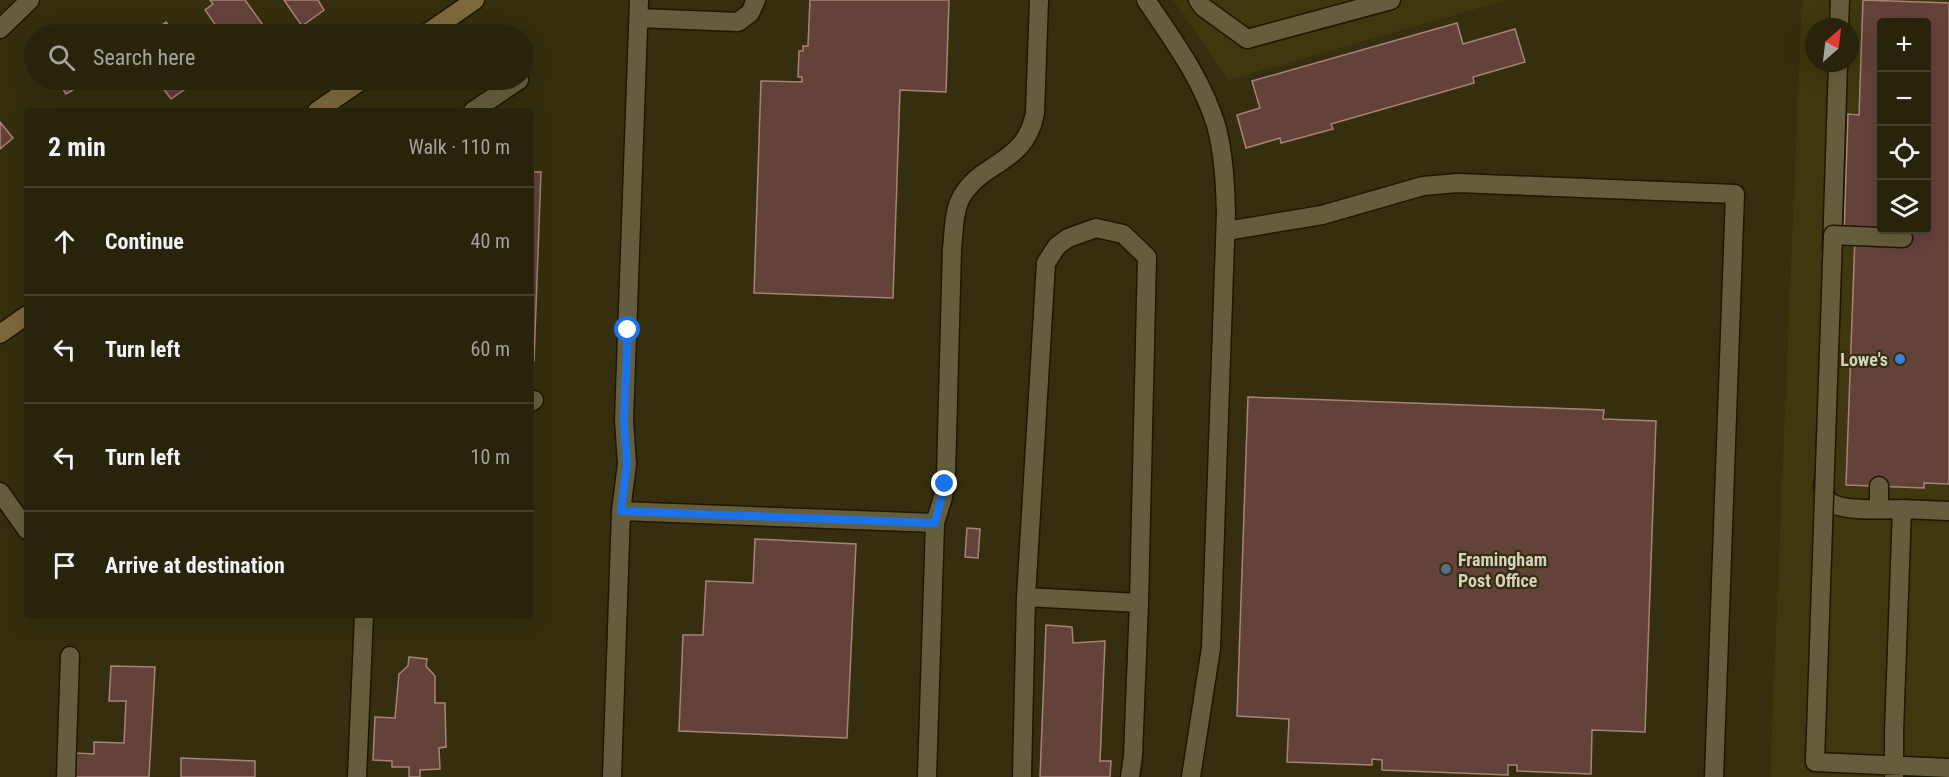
<!DOCTYPE html>
<meta charset="utf-8">
<style>
:root{--surface:#28230b;--page:#302b14;--text:#f1f3f6;--muted:#a5a49d;--line:#44402c}
body{margin:0;font-family:"Roboto Condensed",sans-serif;background:var(--page);color:var(--text)}
.controls{position:absolute;right:18px;top:18px;display:grid;overflow:hidden;border-radius:6px;box-shadow:0 6px 24px #0002}
.controls button{width:54px;height:54px;display:grid;place-items:center;padding:0;border:0;border-bottom:2px solid var(--line);background:var(--surface);color:var(--text);font:30px sans-serif}
.compass{position:absolute;left:1805px;top:18px;width:54px;height:54px;border-radius:50%;background:var(--surface);box-shadow:0 6px 24px #0002;rotate:28deg}
.stop{position:absolute;width:18px;height:18px;margin:-14px;border:4px solid #1a73e8;border-radius:50%;background:#fff}
.stop.end{background:#1a73e8;border-color:#fff;box-shadow:0 2px 6px #0008}
.list{margin:0;padding:0;list-style:none}
h2{display:flex;justify-content:space-between;align-items:center;height:78px;margin:0;padding:0 24px;font-size:26px}
h2 small{font-size:20px;font-weight:400;color:var(--muted)}
.list li{display:grid;grid-template-columns:39px 1fr auto;gap:18px;align-items:center;box-sizing:border-box;height:108px;padding:0 24px;border-top:2px solid var(--line)}
.list b{display:block;font-size:22px;white-space:nowrap}
.list em{font-size:20px;font-style:normal;color:var(--muted)}
.icon{flex:none;width:33px;height:33px;fill:none;stroke:currentColor;stroke-width:2;stroke-linecap:round;stroke-linejoin:round}
.map{position:relative;flex:none;width:1949px;height:777px;overflow:hidden}
.search{position:absolute;background:var(--surface);box-shadow:0 6px 24px #0002;left:24px;top:24px;width:510px;height:66px;display:flex;align-items:center;gap:15px;box-sizing:border-box;padding:0 21px;border-radius:33px;color:var(--muted);font-size:22px}
.panel{position:absolute;background:var(--surface);box-shadow:0 6px 24px #0002;left:24px;top:108px;width:510px;height:510px;border-radius:6px}
.map>svg:first-child{display:block}
.built{fill:#3f370e;fill-rule:evenodd}
.building{fill:#634239;stroke:#a98379;stroke-width:1.5;fill-rule:evenodd}
.lines{fill:none;stroke-linecap:round;stroke-linejoin:round}
.lane-casing{stroke:#1d1700;stroke-width:21}
.street-casing{stroke:#1d1700;stroke-width:21}
.secondary-casing{stroke:#1d1700;stroke-width:21}
.lane{stroke:#655e3e;stroke-width:18}
.street{stroke:#655e3e;stroke-width:18}
.secondary{stroke:#7c6a3c;stroke-width:18}
.lane-bridge-casing{stroke:#1d1700;stroke-width:21;stroke-linecap:butt}
.lane-bridge{stroke:#655e3e;stroke-width:18}
.route{stroke:#1a73e8;stroke-width:8}
.shop-dot{fill:#3f7fe0;stroke:#352f0f;stroke-width:2}
.service-dot{fill:#5c6f8a;stroke:#352f0f;stroke-width:2}
.labels{text-anchor:middle;dominant-baseline:central;stroke-width:4.5;stroke-linejoin:round;paint-order:stroke}
.poi-label{font-size:18px;font-weight:bold;fill:#d5d2c0;stroke:#352f0f;text-anchor:end}
</style>
<div class="map">
<svg width="1949" height="777" viewBox="0 0 1949 777">
<rect width="100%" height="100%" fill="#352f0f"/>
<!-- built -->
<path class="built" d="M1173,0H1507L1228,80Z
M1802,0H1949V777H1770ZM1882,22H1926V230H1882ZM1814,27H1850V63H1814Z"/>
<!-- building -->
<path class="building" d="M210,0H245L268,32L264,34H222L205,10L213,4Z
M284,0H318L324,10L302,26Z
M810,0H949L946,92L900,90L893,298L754,293L761,81L802,82V77H798L799,51H803V46H808Z
M1863,0L1949,3V484L1924,483V488L1846,485L1855,236L1844,235L1848,114L1859,115ZM1882,22H1926V230H1882Z
M166,22L175,34H150Z
M1457,23L1463,44L1515,29L1525,62L1473,77L1474,83L1331,124L1333,129L1281,143L1280,138L1246,148L1237,115L1260,108L1252,81Z
M70,26L76,34L81,31L83,34H57Z
M57,80H90L66,94Z
M157,80H198L171,99Z
M0,122L13,138L0,149Z
M531,172H541L534,361H531Z
M1248,397L1604,410L1603,419L1656,421L1645,732L1592,730L1591,774L1517,771V765H1508V775L1382,770V760L1372,759V765L1287,762L1289,719L1237,716Z
M967,528L980,529L978,558L965,557Z
M755,539L856,544L847,738L679,731L683,635H703L706,581L753,583Z
M1046,625L1072,627L1073,643L1105,641L1100,761H1111L1110,777H1040Z
M409,657L427,659L426,666L435,676V703H445L446,747L439,748L440,769L420,770V777H409V767H392V761L373,760L375,717L395,718L399,674L408,666Z
M111,666L155,667L149,777H75L76,753L94,754V742L124,743L126,701H109Z
M181,758L255,761V777H181Z"/>
<g class="lines">
<!-- lane casing -->
<g class="lane-casing">
<path id="lane" d="M1146,0C1173,40 1202,79 1216,125C1224,154 1225,184 1226,213L1211,648L1191,777
M1198,0L1203,7L1247,39L1391,0
M639,18L738,22L750,13L756,0
M1839,27L1840,0
M473,111L519,80
M1226,231L1322,215L1423,186L1458,183L1735,194L1714,777
M1855,236L1903,238
M1832,249L1838,63
M531,402L534,400
M1823,484C1824,491 1824,497 1830,502C1842,512 1886,509 1902,509L1894,732V777
M0,492L27,530
M1879,509V486
M1902,509L1949,511
M621,511L627,464L624,420L639,0
M935,523L943,497L946,474L952,248C954,234 953,216 959,202C977,161 1025,167 1035,113L1039,0
M1822,556L1815,762L1949,768
M1026,597L1139,603
M66,777L70,656
M357,777L364,615
M612,777L621,511L935,523L927,777
M1022,777L1026,597L1046,263L1057,246L1068,238L1096,228L1123,234L1147,257L1139,603L1133,756L1130,777"/>
</g>
<!-- street casing -->
<g class="street-casing">
<path id="street" d="M0,29L30,0"/>
</g>
<!-- secondary casing -->
<g class="secondary-casing">
<path id="secondary" d="M426,34L475,0
M317,111L362,80
M0,334L27,315"/>
</g>
<!-- lane -->
<use href="#lane" class="lane"/>
<!-- street -->
<use href="#street" class="street"/>
<!-- secondary -->
<use href="#secondary" class="secondary"/>
<!-- lane-bridge casing -->
<g class="lane-bridge-casing">
<path id="lane-bridge" d="M1822,556L1833,235L1855,236"/>
</g>
<!-- lane-bridge -->
<use href="#lane-bridge" class="lane-bridge"/>
</g>
<g class="lines">
<!-- route -->
<path class="route" d="M628,330L624,420L627,464L621,511L935,523L945,484"/>
</g>
<!-- markers -->
<circle class="shop-dot" cx="1900" cy="359" r="6"/>
<circle class="service-dot" cx="1446" cy="569" r="6"/>
<g class="labels">
<!-- poi labels -->
<g class="poi-label">
<text x="1888" y="359">Lowe's</text>
<text x="1458" y="559" text-anchor="start">Framingham<tspan x="1458" dy="21">Post Office</tspan></text>
</g>
</g>
</svg>
<div class="controls">
<button>+</button>
<button>−</button>
<button><svg class="icon" aria-label="locate" viewBox="0 0 24 24"><circle cx="12" cy="12" r="6"/><path d="M12 2v4M12 18v4M2 12h4M18 12h4"/></svg></button>
<button><svg class="icon" aria-label="layers" viewBox="0 0 24 24"><path d="M12 4l9 5-9 5-9-5zM3 14l9 5 9-5"/></svg></button>
</div>
<svg class="compass" viewBox="-18 -18 36 36"><path d="M0-13l5 13h-10z" fill="#e53935"/><path d="M0 13l5-13h-10z" fill="#a5a49d"/></svg>
<div class="stop" style="left:628px;top:330px"></div>
<div class="stop end" style="left:945px;top:484px"></div>
<div class="search"><svg class="icon" aria-label="search" viewBox="0 0 24 24"><circle cx="10" cy="10" r="6"/><path d="M15 15l6 6"/></svg>Search here</div>
<section class="panel">
<h2>2 min<small>Walk · 110 m</small></h2>
<ul class="list">
<li><svg class="icon" aria-label="ahead" viewBox="0 0 24 24"><path d="M12 20V5M6 11l6-6 6 6"/></svg><div><b>Continue</b></div><em>40 m</em></li>
<li><svg class="icon" aria-label="left" viewBox="0 0 24 24"><path d="M17 20v-9H6M10 6l-5 5 5 5"/></svg><div><b>Turn left</b></div><em>60 m</em></li>
<li><svg class="icon" aria-label="left" viewBox="0 0 24 24"><path d="M17 20v-9H6M10 6l-5 5 5 5"/></svg><div><b>Turn left</b></div><em>10 m</em></li>
<li><svg class="icon" aria-label="arrive" viewBox="0 0 24 24"><path d="M6 21V4h12l-3 4 3 4H6"/></svg><div><b>Arrive at destination</b></div></li>
</ul>
</section>
</div>
